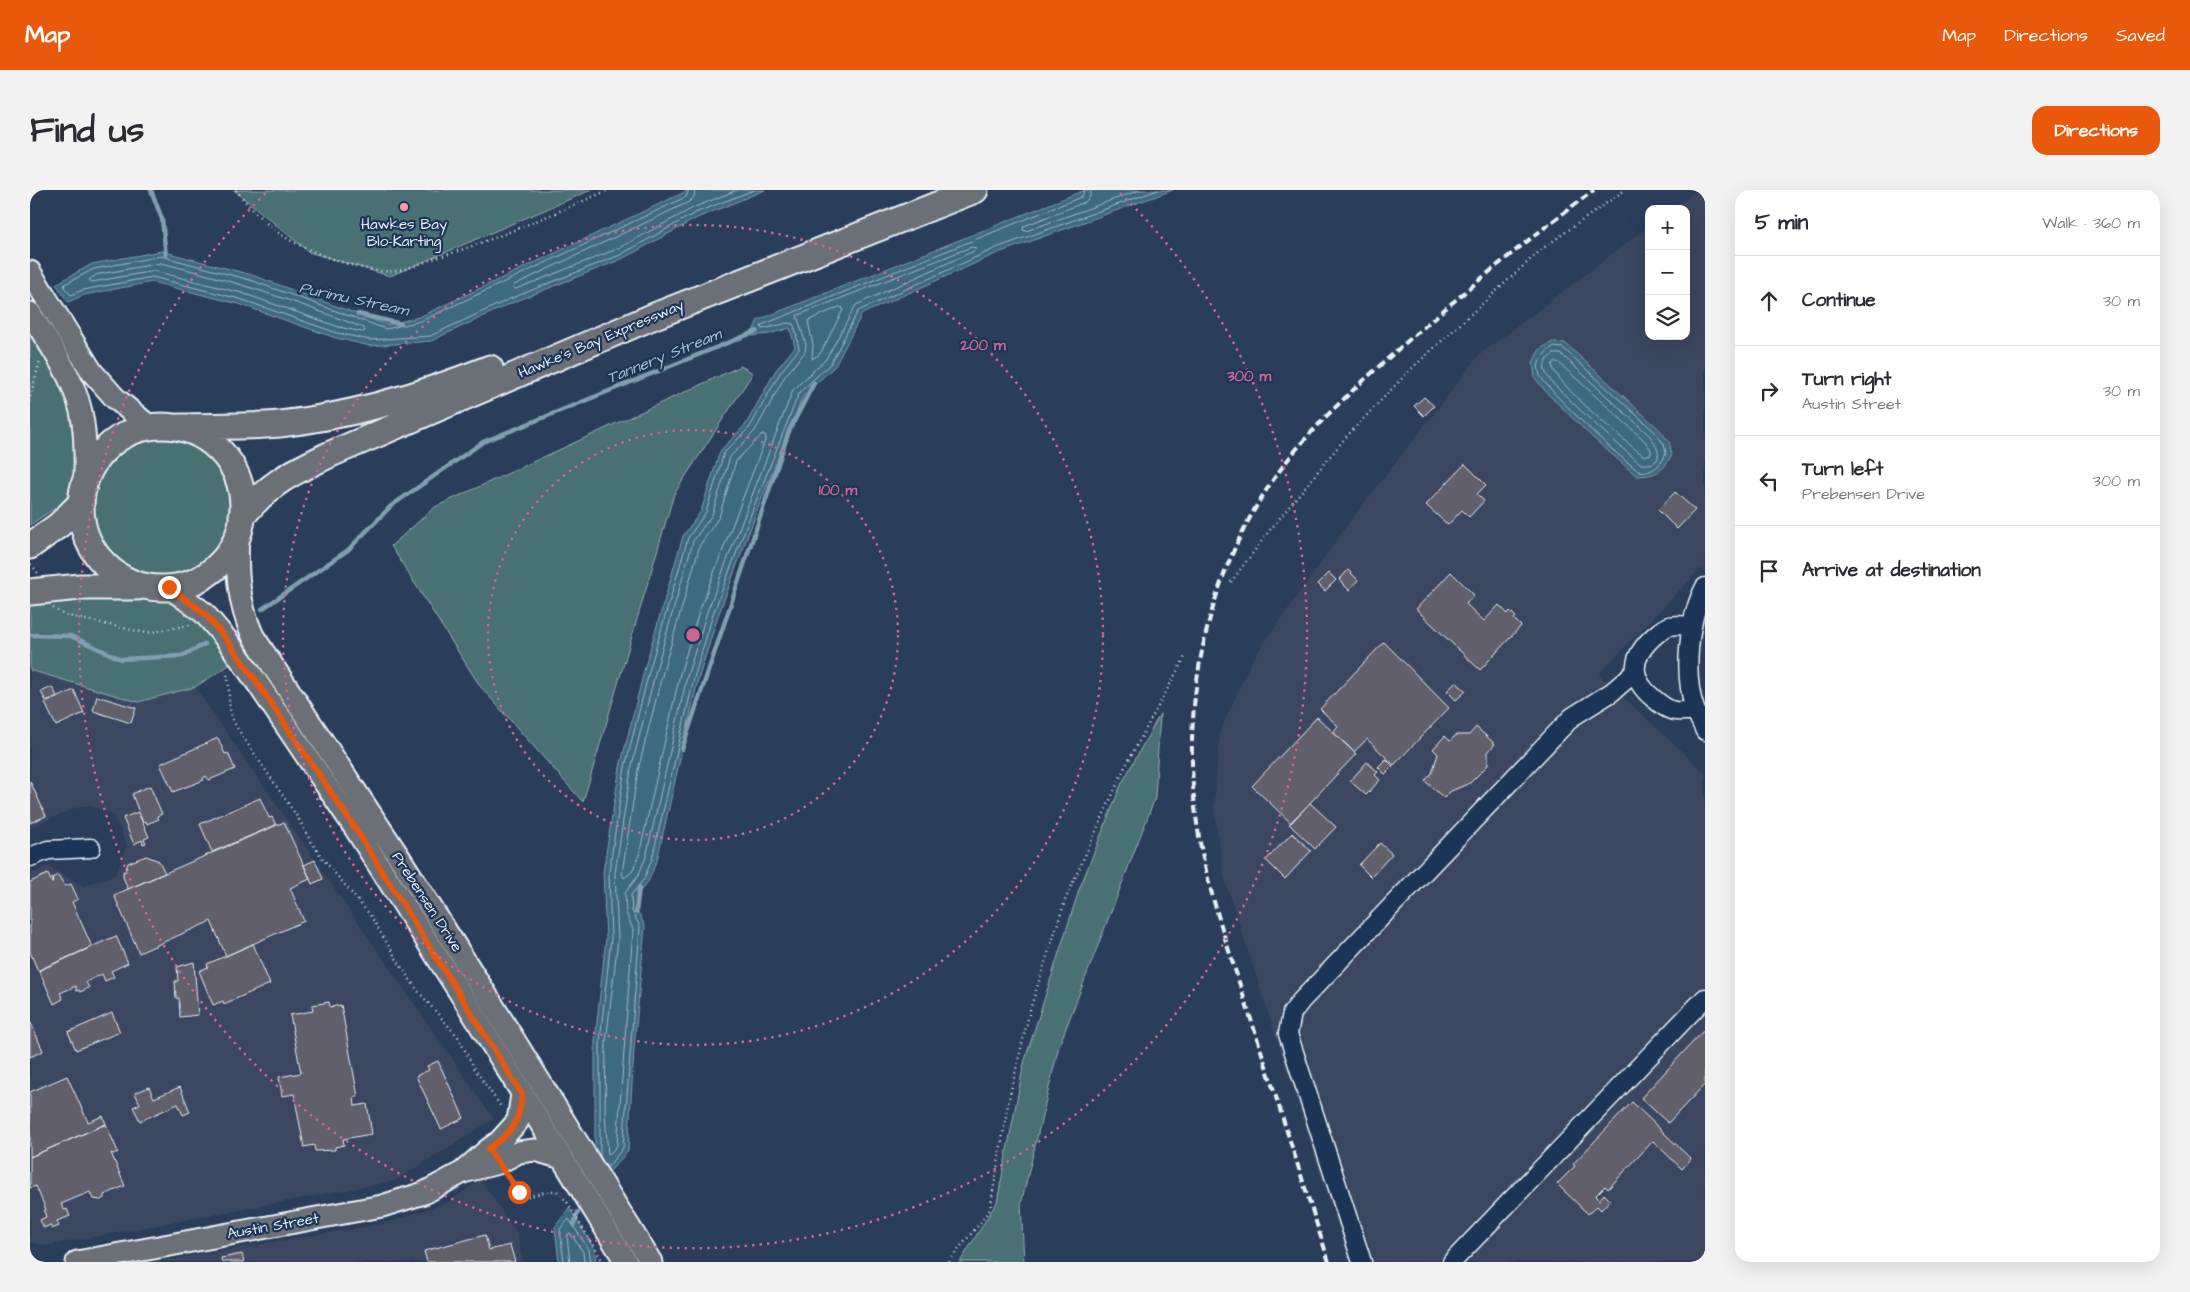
<!DOCTYPE html>
<meta charset="utf-8">
<style>
:root{--surface:#fff;--page:#f2f2f3;--text:#2b2b33;--muted:#7c7c81;--line:#e1e1e2;--accent:#ea580c}
body{margin:0;font-family:"Architects Daughter",sans-serif;background:var(--page);color:var(--text)}
.controls{position:absolute;right:15px;top:15px;display:grid;overflow:hidden;border-radius:10px;box-shadow:0 5px 20px #0002}
.controls button{width:45px;height:45px;display:grid;place-items:center;padding:0;border:0;border-bottom:1px solid var(--line);background:var(--surface);color:var(--text);font:25px sans-serif}
.stop{position:absolute;width:15px;height:15px;margin:-11px;border:4px solid #ea580c;border-radius:50%;background:#fff}
.stop.end{background:#ea580c;border-color:#fff;box-shadow:0 1px 5px #0008}
.list{margin:0;padding:0;list-style:none}
h2{display:flex;justify-content:space-between;align-items:center;height:65px;margin:0;padding:0 20px;font-size:21px}
h2 small{font-size:16px;font-weight:400;color:var(--muted)}
.list li{display:grid;grid-template-columns:32px 1fr auto;gap:15px;align-items:center;box-sizing:border-box;height:90px;padding:0 20px;border-top:1px solid var(--line)}
.list b{display:block;font-size:19px;white-space:nowrap}
.list p{margin:0;font-size:16px;white-space:nowrap;color:var(--muted)}
.list em{font-size:16px;font-style:normal;color:var(--muted)}
.icon{flex:none;width:28px;height:28px;fill:none;stroke:currentColor;stroke-width:2;stroke-linecap:round;stroke-linejoin:round}
.map{position:relative;flex:none;width:1675px;height:1072px;overflow:hidden;border-radius:15px}
header{display:flex;align-items:center;gap:30px;box-sizing:border-box;height:70px;padding:0 25px;background:var(--accent);color:#fff}
header strong{font-size:24px}
nav{display:flex;gap:28px;margin-inline-start:auto;font-size:18px}
.intro{display:flex;align-items:center;justify-content:space-between;box-sizing:border-box;height:120px;padding:0 30px}
h1{margin:0;font-size:35px}
.button{padding:12px 22px;border-radius:15px;background:var(--accent);color:#fff;font-size:18px;font-weight:700}
main{display:flex;gap:30px;padding:0 30px}
aside{flex:1;background:var(--surface);border-radius:15px;box-shadow:0 5px 20px #0002}
.map>svg:first-child{display:block}
.built{fill:#3a4760}
.green{fill:#486f73;stroke:#98b0b6}
.water{fill:#3d6981;stroke:#819fb1}
.lines{fill:none;stroke-linecap:round;stroke-linejoin:round}
.shore{stroke:#a4bbc8;stroke-width:1}
.stream{stroke:#819fb1;stroke-width:4.5}
.building{fill:#605f6a;stroke:#e8f1f8}
.minor-casing{stroke:#e8f1f8;stroke-width:21}
.major-casing{stroke:#e8f1f8;stroke-width:25}
.highway-casing{stroke:#e8f1f8;stroke-width:29}
.path{stroke:#e8f1f8;stroke-width:2.5;stroke-dasharray:1 4;stroke-linecap:butt}
.minor{stroke:#1d3557;stroke-width:18}
.major{stroke:#6a7074;stroke-width:21}
.highway{stroke:#6a7074;stroke-width:25}
.rail{stroke:#e8f1f8;stroke-width:4;stroke-dasharray:8 4;stroke-linecap:butt}
.route{stroke:#ea580c;stroke-width:6}
.ring{fill:none;stroke:#cf6492;stroke-width:2.5;stroke-dasharray:2.5 5}
.poi-dot{fill:#ff9aa2;stroke:#1d3557;stroke-width:2}
.labels{text-anchor:middle;dominant-baseline:central;stroke-width:4.5;stroke-linejoin:round;paint-order:stroke}
.poi-label{font-size:15px;fill:#e8f1f8;stroke:#1d3557}
.street-label{font-size:15px;fill:#e8f1f8;stroke:#1d3557}
.water-label{font-size:16px;font-style:italic;fill:#acc1ce;stroke:#1d3557}
.centre{fill:#cf6492;stroke:#1d3557;stroke-width:2.5}
.ring-label{font-size:15px;text-anchor:middle;font-weight:bold;fill:#cf6492;stroke:#1d3557;stroke-width:4.5;stroke-linejoin:round;paint-order:stroke}
</style>
<header>
<strong>Map</strong>
<nav><a>Map</a><a>Directions</a><a>Saved</a></nav>
</header>
<div class="intro"><h1>Find us</h1><a class="button">Directions</a></div>
<main>
<div class="map">
<svg width="1675" height="1072" viewBox="0 0 1675 1072">
<rect width="100%" height="100%" fill="#2a3d5b"/>
<filter id="ink" filterUnits="userSpaceOnUse"><feTurbulence type="fractalNoise" baseFrequency=".02" numOctaves="2"/><feDisplacementMap in="SourceGraphic" scale="10" xChannelSelector="R" yChannelSelector="G"/><feConvolveMatrix kernelMatrix="1 2 1 2 8 2 1 2 1" color-interpolation-filters="sRGB"/></filter>
<g filter="url(#ink)">
<!-- built -->
<path class="built" d="M1667,0H1675V382L1670,379L1569,484L1675,583V1072H1319L1194,687L1184,616L1190,541L1222,470L1318,334L1449,165L1619,36V146H1656V19H1642Z
M0,480L108,512L165,497L464,929L365,991L15,1056L0,1052V684L18,676L54,696L85,685L97,655L83,625L60,615L42,619L0,638Z
M451,990L487,1043L493,1072H125L357,1033L418,1012Z"/>
<!-- green -->
<path class="green" d="M204,0H561L360,86L279,62Z
M0,136L39,209L45,241V282L41,297L35,311L0,335Z
M711,176L723,183L644,304L553,612L450,496L361,356L405,317Z
M61 316a70 70 0 1 1 140 0a70 70 0 1 1-140 0Z
M91,407C155,407 164,426 204,472L165,497L108,512L0,480V412Z
M1130,524L1125,608L1029,856L991,1014L994,1072H930L967,1012L994,873L1049,700L1091,595Z"/>
<!-- water -->
<path class="water" d="M659,0H735L667,28L592,69L484,112L401,151L340,156L306,148L209,114L122,92L54,105L38,112L26,94L62,74L131,61L222,85L357,135L389,127Z
M1055,0H1143L968,63L832,124L805,176L773,206L730,313L688,426L668,490L627,670L618,692L606,706L607,720L615,736L604,859L598,961L574,988L565,975V851L576,748L573,682L590,577L615,477L653,346L671,321L690,261L716,234L746,180L765,157L760,138L739,144L721,146L728,130Z
M1523,152L1535,153L1629,239L1639,252L1642,264C1633,282 1627,285 1607,286L1563,248L1517,203L1505,188L1503,172L1510,159Z
M539,1018L564,1058L566,1072H529L525,1037Z"/>
<g class="lines">
<!-- shore -->
<path class="shore" d="M659,0L656,7L391,131L356,139L220,90L131,66L64,79L35,94L34,97L41,105L53,100L122,87L210,109L307,143L340,150L400,146L482,108L590,65L665,23L724,0
M665,0L664,7L659,12L484,95L483,98L486,99L587,59L663,18L707,0
M1061,0L1060,7L1055,12L994,36L993,40L996,41L1110,0
M942,57L946,58L944,61L826,115L796,169L763,200L677,422L657,487L616,667L608,686L595,703L596,723L603,739L587,956L578,965L575,924L576,852L588,749L585,683L601,579L626,480L663,351L682,325L700,267L725,241L755,186L775,162L776,154L767,126Z
M131,73C200,89 267,112 334,138L335,141L332,142L309,137L212,103L124,81L62,92L59,90L66,85Z
M810,117L813,118V120L790,164L782,169L783,155L778,131Z
M1523,157L1533,158L1625,242L1634,254L1636,263C1632,274 1623,284 1610,281C1599,278 1514,197 1510,185C1505,172 1513,164 1523,157Z
M1524,164H1531L1620,246C1630,260 1635,276 1611,274C1586,253 1562,232 1539,209C1531,201 1520,193 1516,183C1512,174 1517,168 1524,164Z
M1525,172H1528L1615,251L1621,260V264L1614,266C1597,253 1524,193 1522,175Z
M732,245H735L736,248L670,419L650,484L609,665L602,682L594,688L592,683L608,580L633,482L670,355L689,327L706,271Z
M570,967V851L581,748L579,682L595,577L620,478L658,348L676,322L694,263L720,237L750,183L769,159L765,138L763,134L758,133L733,139L731,138L732,135L1051,7L1055,0
M577,978L593,958L610,737L602,721L601,705L614,689L622,669L664,488L683,424L726,311L769,203L801,173L828,121L966,58L1128,0
M534,1072L530,1039L539,1029L559,1060L561,1072
M540,1072L537,1046L540,1043L553,1062L554,1072"/>
<!-- stream -->
<path class="stream" d="M121,0L132,29L136,66
M328,124L371,134
M232,419L318,360L361,316L453,252L727,141
M0,445L41,446L91,469L152,466L175,454
M652,559L759,241L784,193
M606,722L609,697
M544,1034L548,1022"/>
</g>
<!-- building -->
<path class="building" d="M1394,207L1404,216L1394,226L1384,216Z
M1435,274L1456,295L1447,304L1454,311L1439,327L1432,320L1418,335L1396,315Z
M1645,302L1665,320L1647,339L1628,320Z
M1318,380L1328,390L1319,400L1309,390Z
M1421,382L1444,405L1436,414L1454,431L1469,415L1478,424L1480,421L1486,427L1484,429L1491,436L1450,480L1386,419Z
M1299,383L1306,390L1295,401L1288,394Z
M1354,452L1419,518L1364,575L1337,549L1324,562L1305,544L1304,541L1308,536L1290,519Z
M1426,492L1436,501L1426,510L1417,501Z
M22,497L27,506L16,511L11,502Z
M44,500L54,523L26,536L15,513Z
M67,506L106,518L101,533L63,521Z
M1287,527L1326,564L1261,633L1222,596Z
M1446,537L1465,554L1458,562V575L1440,593L1421,601L1414,608L1395,591L1402,583L1408,564L1403,559L1415,546L1420,551L1426,545H1439Z
M188,548L195,564L198,563L205,579L179,590L176,586L173,588L174,590L143,602L130,574Z
M1356,569L1363,576L1355,584L1348,577Z
M1337,572L1348,582L1345,585L1350,590L1336,605L1320,591Z
M0,591L16,626L0,633Z
M120,596L132,624L127,626L129,629L117,634L116,631L113,633L102,604Z
M230,608L239,628L242,627L246,635L182,662L170,634Z
M1280,613L1306,637L1285,659L1259,634Z
M108,622L119,647L114,649L116,653L113,654L112,650L104,654L93,628Z
M254,632L280,689L260,698L274,731L196,766L181,731L109,763L84,705Z
M1262,643L1281,661L1255,689L1236,670Z
M1350,653L1362,664L1341,687L1329,675Z
M116,666L129,671L135,683L98,699L93,687V681L95,682L98,673Z
M285,670L293,689L282,694L274,675Z
M18,684L22,693H23L22,688L28,685L35,696L41,694L48,709L42,712L62,757L8,781L0,762V692Z
M86,746L98,773L81,781L84,787L75,791L72,784L56,792L59,798L50,802L49,800L46,801V796L30,803L33,809L24,814L9,780Z
M223,754L240,794L194,814L193,811L183,815L169,781L178,777L177,774Z
M164,772L168,825L150,827L149,808H146L145,791H148L147,777Z
M299,812L300,817L311,815L328,907H324L325,916L337,914L342,944L313,949L314,955L305,957V960L285,961L284,955L274,957L264,904L252,906L249,887L271,883L260,825L283,821L282,815Z
M82,823L90,842L46,860L38,842Z
M1,833L13,861L0,867V834Z
M1675,839V894L1638,933L1611,908Z
M408,871L434,928L411,939L386,886L399,880L397,876Z
M37,886L58,932L73,926L76,934L0,967V902Z
M119,897L124,908L150,897L160,922L153,925L148,914L110,931L103,917L110,914L105,903Z
M1602,912L1661,969L1652,979L1623,951L1578,999L1575,996L1565,1006L1569,1010L1574,1004L1580,1010L1571,1020L1567,1016L1558,1024L1527,994L1545,976L1543,974Z
M76,934L88,962L83,964L81,963L95,996L74,1005V1008L71,1010L63,1009L60,1002L31,1014L34,1020L37,1019L40,1026L27,1031L29,1036L22,1039L20,1035L14,1038L10,1030L16,1027L14,1021L16,1020L6,996L0,998V967Z
M455,1045L459,1060L480,1055L485,1072H397L394,1061Z
M212,1064L214,1072H192L191,1068Z"/>
<g class="lines">
<!-- minor casing -->
<g class="minor-casing">
<path id="minor" d="M1675,397C1658,429 1653,485 1665,519C1668,527 1672,534 1675,541
M1662,436C1655,436 1646,434 1639,436C1632,439 1626,444 1620,450C1600,470 1601,490 1623,508C1639,522 1644,523 1665,520
M0,667L18,660L61,658
M1332,1072L1258,844L1262,823L1271,811L1542,527L1582,502L1606,481
M1422,1072L1675,808"/>
</g>
<!-- major casing -->
<g class="major-casing">
<path id="major" d="M0,82L62,182L85,208L120,237
M0,123C21,157 48,192 53,233C56,252 55,271 55,290
M208,343C206,380 208,413 223,446L371,670L457,806L621,1072
M139,397L174,423L197,450L226,491L325,638L439,817L596,1072
M435,980L459,959L469,952L488,931L492,904
M47,1072L352,1016L394,1003L433,982L468,973L489,962L505,960L532,968"/>
</g>
<!-- highway casing -->
<g class="highway-casing">
<path id="highway" d="M51 317a81 81 0 1 1 162 0a81 81 0 1 1-162 0Z
M150,237C183,236 217,237 250,234C322,226 392,205 460,178
M212,326C242,291 263,282 303,263L622,127L945,0
M0,356L29,335L51,313
M0,402L50,397H108"/>
</g>
<!-- path -->
<path class="path" d="M206,0C219,17 236,35 255,47C278,62 335,84 363,81C377,80 392,73 406,68C465,50 522,24 579,0
M0,207L10,171
M1,374L8,383
M1201,392L1240,340L1316,247L1380,180L1512,59L1595,0
M23,418L34,425L116,443L160,435
M196,480C203,504 193,516 209,541L268,628L280,650L293,669L340,725L372,778L388,801L428,847L446,881L472,918
M477,987L494,1007C505,1006 516,1000 527,1001L537,1012L573,1072
M919,1072C932,1053 948,1038 960,1019L979,909L1001,816L1036,708L1094,579L1156,465"/>
<!-- minor -->
<use href="#minor" class="minor"/>
<!-- major -->
<use href="#major" class="major"/>
<!-- highway -->
<use href="#highway" class="highway"/>
<!-- rail -->
<path class="rail" d="M1299,1072C1271,986 1244,900 1216,814C1197,753 1174,691 1166,626C1151,512 1177,386 1243,290C1278,239 1327,196 1373,155C1435,101 1498,49 1564,0"/>
</g>
</g>
<g class="lines" filter="url(#ink)">
<!-- route -->
<path class="route" d="M139,397L174,423L197,450L226,491L325,638L492,904C490,932 482,943 458,959L489,1002"/>
</g>
<!-- distance rings -->
<g class="ring">
<circle cx="663" cy="445" r="205"/>
<circle cx="663" cy="445" r="410"/>
<path d="M1090 3A614 614 0 1 1 236 3"/>
</g>
<!-- markers -->
<circle class="poi-dot" cx="374" cy="17" r="5"/>
<g class="labels">
<!-- poi labels -->
<g class="poi-label">
<text x="374" y="34">Hawkes Bay<tspan x="374" dy="17">Blo-Karting</tspan></text>
</g>
<!-- street labels -->
<g class="street-label">
<text transform="translate(571 149) rotate(-23)">Hawke's Bay Expressway</text>
<text transform="translate(397 712) rotate(57)">Prebensen Drive</text>
<text transform="translate(243 1036) rotate(-10)">Austin Street</text>
</g>
<!-- water labels -->
<g class="water-label">
<text transform="translate(324 109) rotate(12)">Purimu Stream</text>
<text transform="translate(634 166) rotate(-22)">Tannery Stream</text>
</g>
</g>
<circle cx="663" cy="445" r="8" class="centre"/>
<g class="ring-label">
<text x="953" y="160">200 m</text>
<text x="1219" y="191">300 m</text>
<text x="808" y="305">100 m</text>
</g>
</svg>
<div class="controls">
<button>+</button>
<button>−</button>
<button><svg class="icon" aria-label="layers" viewBox="0 0 24 24"><path d="M12 4l9 5-9 5-9-5zM3 14l9 5 9-5"/></svg></button>
</div>
<div class="stop" style="left:489px;top:1002px"></div>
<div class="stop end" style="left:139px;top:397px"></div>
</div>
<aside>
<h2>5 min<small>Walk · 360 m</small></h2>
<ul class="list">
<li><svg class="icon" aria-label="ahead" viewBox="0 0 24 24"><path d="M12 20V5M6 11l6-6 6 6"/></svg><div><b>Continue</b></div><em>30 m</em></li>
<li><svg class="icon" aria-label="right" viewBox="0 0 24 24"><path d="M7 20v-9h11M14 6l5 5-5 5"/></svg><div><b>Turn right</b><p>Austin Street</p></div><em>30 m</em></li>
<li><svg class="icon" aria-label="left" viewBox="0 0 24 24"><path d="M17 20v-9H6M10 6l-5 5 5 5"/></svg><div><b>Turn left</b><p>Prebensen Drive</p></div><em>300 m</em></li>
<li><svg class="icon" aria-label="arrive" viewBox="0 0 24 24"><path d="M6 21V4h12l-3 4 3 4H6"/></svg><div><b>Arrive at destination</b></div></li>
</ul>
</aside>
</main>
